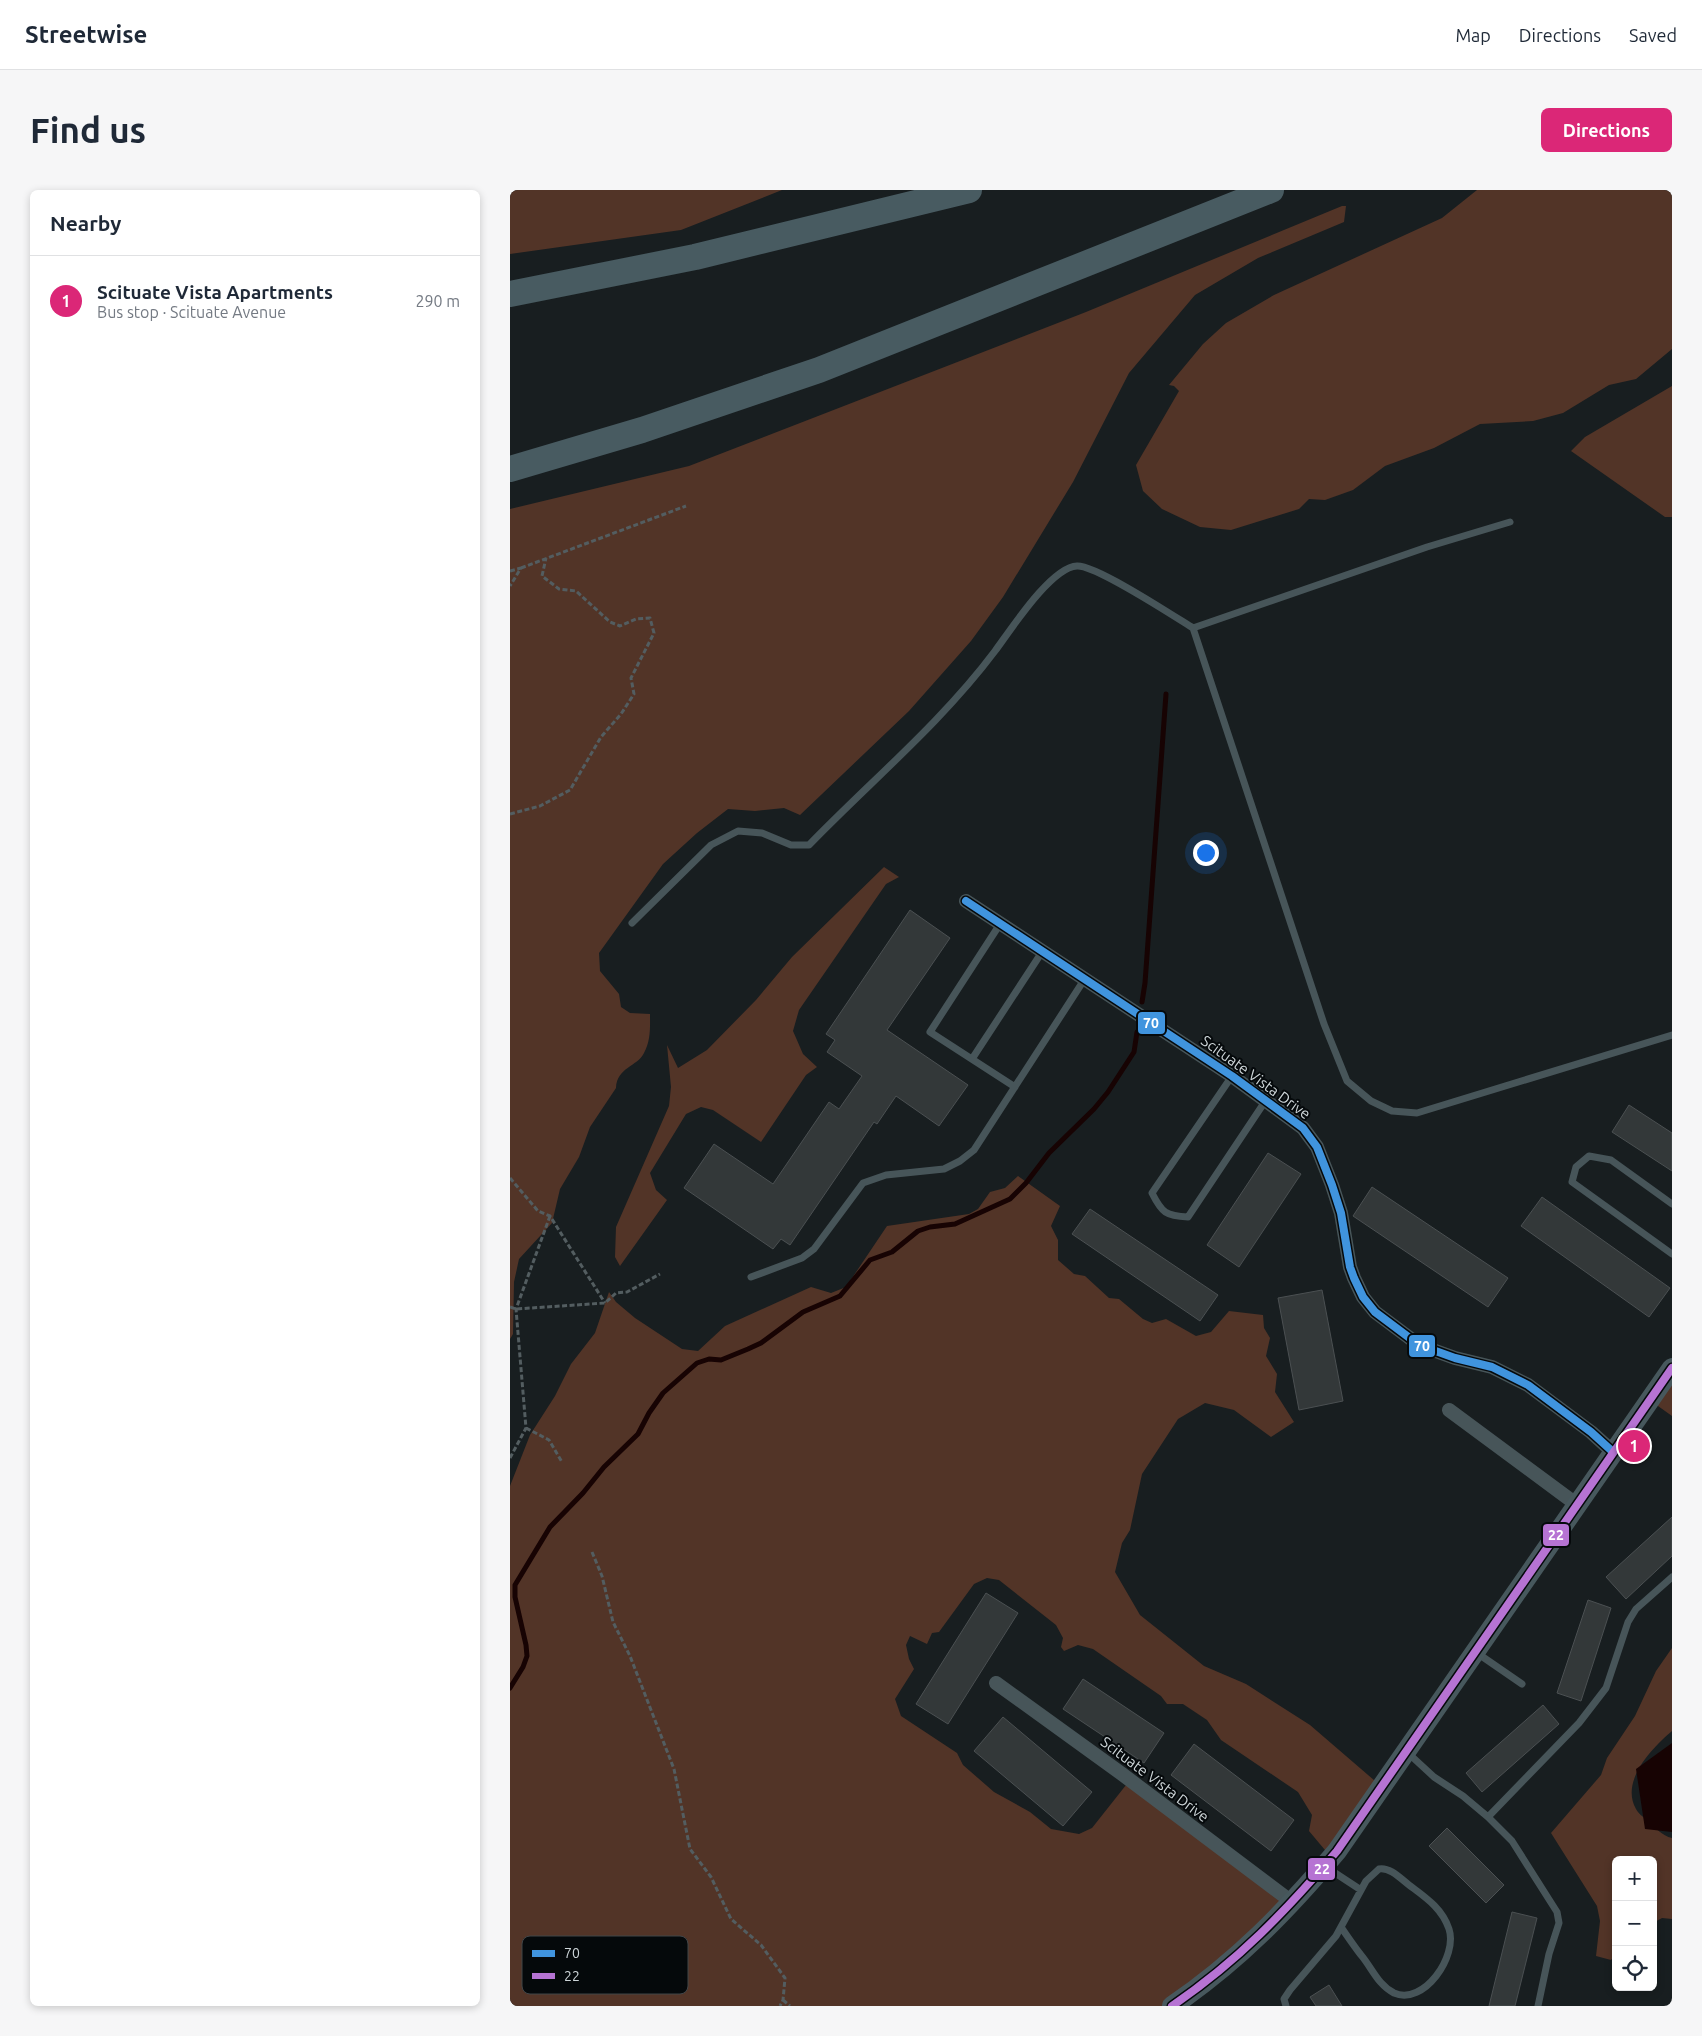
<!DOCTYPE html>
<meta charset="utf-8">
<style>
:root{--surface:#fff;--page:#f6f6f7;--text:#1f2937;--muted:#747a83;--line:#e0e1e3;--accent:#db2777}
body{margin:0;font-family:Ubuntu,sans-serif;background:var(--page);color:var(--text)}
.controls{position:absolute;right:15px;bottom:15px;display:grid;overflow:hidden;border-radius:8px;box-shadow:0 2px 8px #0003}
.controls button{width:45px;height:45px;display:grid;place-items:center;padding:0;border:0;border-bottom:1px solid var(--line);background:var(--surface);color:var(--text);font:25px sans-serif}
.you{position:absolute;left:695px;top:662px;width:18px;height:18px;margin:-12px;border:4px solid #fff;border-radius:50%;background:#1a73e8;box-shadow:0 0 0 8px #1a73e833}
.badge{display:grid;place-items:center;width:32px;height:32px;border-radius:50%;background:var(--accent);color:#fff;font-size:16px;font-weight:700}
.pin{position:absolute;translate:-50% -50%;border:2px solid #fff;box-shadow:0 1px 5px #0006}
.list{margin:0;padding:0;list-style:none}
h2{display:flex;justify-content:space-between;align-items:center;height:65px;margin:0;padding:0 20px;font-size:21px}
h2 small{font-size:16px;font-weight:400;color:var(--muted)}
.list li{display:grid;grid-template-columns:32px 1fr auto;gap:15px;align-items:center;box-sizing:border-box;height:90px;padding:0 20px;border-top:1px solid var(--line)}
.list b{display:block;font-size:19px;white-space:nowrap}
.list p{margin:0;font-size:16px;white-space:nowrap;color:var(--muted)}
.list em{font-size:16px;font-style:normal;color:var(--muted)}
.icon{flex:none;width:28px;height:28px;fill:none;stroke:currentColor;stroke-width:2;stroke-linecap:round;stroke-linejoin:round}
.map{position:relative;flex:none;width:1162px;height:1816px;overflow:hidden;border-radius:8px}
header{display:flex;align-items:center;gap:30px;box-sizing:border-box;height:70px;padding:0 25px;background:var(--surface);border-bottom:1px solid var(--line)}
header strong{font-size:24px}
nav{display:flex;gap:28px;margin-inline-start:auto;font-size:18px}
.intro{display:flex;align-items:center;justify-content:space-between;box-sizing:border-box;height:120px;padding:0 30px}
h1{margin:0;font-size:35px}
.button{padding:12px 22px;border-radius:8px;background:var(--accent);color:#fff;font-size:18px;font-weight:700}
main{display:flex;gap:30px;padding:0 30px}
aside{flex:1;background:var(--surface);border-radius:8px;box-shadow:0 2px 8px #0003}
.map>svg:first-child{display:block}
.forest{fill:#523427}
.water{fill:#170303}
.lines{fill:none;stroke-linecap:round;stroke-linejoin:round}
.stream{stroke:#170303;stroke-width:5}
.building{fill:#333839;stroke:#4b5052}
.path{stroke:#535d60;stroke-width:3;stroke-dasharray:5 2.5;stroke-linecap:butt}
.lane{stroke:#475559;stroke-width:7}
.street{stroke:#475559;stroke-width:14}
.secondary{stroke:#47585d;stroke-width:20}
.highway{stroke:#485b61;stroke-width:26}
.bus-1-casing{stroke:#05090b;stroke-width:11}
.bus-2-casing{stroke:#05090b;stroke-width:11}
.bus-1{stroke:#4094de;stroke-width:8}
.bus-2{stroke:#b673d3;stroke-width:8}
.labels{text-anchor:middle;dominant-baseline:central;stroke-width:4;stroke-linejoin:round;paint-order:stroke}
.street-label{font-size:15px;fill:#ced6d9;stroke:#05090b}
.key{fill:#05090b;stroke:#414649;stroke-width:1}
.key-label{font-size:14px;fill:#ced6d9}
.line-badge{stroke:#05090b;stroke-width:2}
.badge-label{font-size:14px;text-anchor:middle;font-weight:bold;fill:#fff}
</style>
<header>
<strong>Streetwise</strong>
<nav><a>Map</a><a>Directions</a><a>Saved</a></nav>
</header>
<div class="intro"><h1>Find us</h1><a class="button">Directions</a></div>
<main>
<aside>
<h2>Nearby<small></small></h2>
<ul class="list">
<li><span class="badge">1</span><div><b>Scituate Vista Apartments</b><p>Bus stop · Scituate Avenue</p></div><em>290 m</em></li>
</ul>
</aside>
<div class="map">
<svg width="1162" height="1816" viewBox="0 0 1162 1816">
<rect width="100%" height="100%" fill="#181e20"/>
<!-- forest -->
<path class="forest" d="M0,0H272L171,40L0,64Z
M967,0H1162V159L1126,189L1099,195L1053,223L1023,231L970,234L924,258L875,276L843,300L815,310L799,309L789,319L721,340L690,337L652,319L633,301L626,275L669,201L664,196L659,195L693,154L716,133L764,105L932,28Z
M832,16H836L834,32L748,68L685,105L619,183L563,292L493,407L461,451L399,521L290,625L274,618L245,621L218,619L187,643L153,674L89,763L90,781L109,804L111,817L120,823L140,824C140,837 141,850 134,863C127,877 107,877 106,898L80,937L69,967L50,999L42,1033L9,1069L4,1092L3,1144L0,1149V319L179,276L576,122Z
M1162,196V327H1155L1061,261L1075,247Z
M374,677L389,687L376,694L289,820L283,841L293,864L307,877L296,885L251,952L203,920L191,917L176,924L140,983L146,1000L157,1010L110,1076L105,1067L106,1037L159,916L161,897L157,855L168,878L197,860L246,810L282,767Z
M508,986L550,1016L541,1036L548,1050V1070L564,1084L575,1086L599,1108L609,1109L633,1129L642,1133L656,1129L686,1146L701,1142L719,1121L753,1125L754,1138L760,1148L756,1166L767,1184L765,1202L784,1232L761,1247L724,1220L695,1213L668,1229L632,1284L620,1340L612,1353L605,1382L630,1425L694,1476L736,1494L800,1535L872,1597L820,1666L799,1641L802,1625L788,1602L711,1550L697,1530L673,1514H657L651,1506L583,1459L568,1455L554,1461L551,1457L553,1448L546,1435L489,1390L477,1388L464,1394L429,1442L422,1443L417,1454L400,1446L396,1455L399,1469L404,1479L385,1509L391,1526L447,1563L453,1575L484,1602L520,1622L541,1639L569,1644L582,1638L620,1590L782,1713L665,1816H0V1296L20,1245L45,1206L61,1174L85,1143L99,1102L106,1112L125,1128L172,1159L188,1161L215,1136L301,1097L321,1103L336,1097L377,1036L459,1024L468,1019L480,1002L495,998Z
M1162,1180V1226L1141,1211Z
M1162,1458V1541C1142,1558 1110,1591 1126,1619C1128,1623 1133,1627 1137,1630C1145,1637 1152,1646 1162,1648V1729L1152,1728L1143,1733V1670H1106V1764L1101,1770L1086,1766L1090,1731L1087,1716L1041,1643L1091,1585L1097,1568L1125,1526L1146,1481Z"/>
<!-- water -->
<path class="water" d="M1162,1553V1642L1135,1639L1126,1579Z"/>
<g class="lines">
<!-- stream -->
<path class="stream" d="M632,812L635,793L656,504
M0,1498L13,1477L17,1466L16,1455L5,1407V1395L40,1337L73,1303L94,1277L128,1244L139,1223L153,1203L187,1173L199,1169L211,1170L238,1159L251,1153L293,1122L330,1106L360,1070L382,1062L408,1041L420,1037L445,1034L500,1009L516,993L539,963L584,919L598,902L624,862L627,842"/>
</g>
<!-- building -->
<path class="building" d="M400,720L440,748L377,840L458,895L429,936L386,906L367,934L364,932L280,1055L271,1049L263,1059L174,998L204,954L263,994L319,912L329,919L352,886L317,862L325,850L316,844Z
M1119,915L1162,943V981L1102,942Z
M758,963L791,984L729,1077L697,1055Z
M862,997L998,1088L978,1117L843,1026Z
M1032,1007L1160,1098L1139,1127L1011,1036Z
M580,1019L708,1105L690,1131L562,1044Z
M812,1100L833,1211L789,1220L768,1108Z
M1162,1327V1366L1116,1409L1096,1387Z
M476,1403L508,1423L438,1534L406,1514Z
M1078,1410L1101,1418L1071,1511L1047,1503Z
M573,1489L654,1543L634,1573L553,1519Z
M1033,1515L1049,1534L972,1602L956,1583Z
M493,1527L582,1602L553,1636L464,1561Z
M684,1554L784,1630L761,1661L661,1585Z
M937,1638L994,1695L976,1713L919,1656Z
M1002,1722L1027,1728L1005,1816H979Z
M819,1795L832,1816H806L800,1807Z"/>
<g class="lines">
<!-- path -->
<path class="path" d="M11,378L176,316
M0,381L11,378L0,396
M0,624L30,616L60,600L91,547L111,524L124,504L121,488L144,443L140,428L126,429L110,436L100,432L66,401L49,399L32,386L36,368
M0,988L28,1021L40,1026L95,1113
M0,1117L6,1119L95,1113L106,1103L117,1102L150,1084
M16,1238L39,1250L52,1272
M0,1268L16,1238L6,1119L40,1026
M82,1362L92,1386L103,1432L120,1466L164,1579L180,1659L201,1687L221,1729L251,1755L275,1788L273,1810L270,1816
M273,1810L280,1816"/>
<!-- lane -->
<path class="lane" d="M683,438L917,357L1000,332
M122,733L201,655L228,641L252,643L281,655H299C361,591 431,533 485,461C500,441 541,377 567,376C586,375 662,425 683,438L814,834L837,891L861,911L882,921L907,923L1162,845
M490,734L420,842L505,897
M462,869L532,762
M722,886L642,1003C652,1023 656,1026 678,1027L756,910
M1162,1014L1101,970L1079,966L1066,977L1062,992L1162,1064
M241,1087L292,1068L304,1059L353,993L376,985L434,979L450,971L464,960L574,790
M967,1463L1012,1494
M898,1563L924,1587L953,1606L978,1627L1002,1651L1047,1722L1049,1733L1039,1764L1028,1816
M978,1627L1069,1533L1096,1498L1118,1432L1126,1419L1162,1387
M816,1677L851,1700
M776,1816L774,1809L780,1800L826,1746L856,1691L869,1679C880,1677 890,1688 899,1695C915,1707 932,1718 939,1739C948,1766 914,1816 884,1803C868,1795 862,1778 851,1765C844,1756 838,1747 831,1737"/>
<!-- street -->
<path class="street" d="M456,711L722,886L793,938L807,957L822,995L831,1023L840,1077L844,1088L853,1107L865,1122L909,1155L945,1168L982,1177L1018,1195L1081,1242L1103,1262
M939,1220L1066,1314
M486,1493L612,1584L782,1712"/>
<!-- secondary -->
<path class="secondary" d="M662,1816C728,1771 776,1721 827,1661L1162,1178"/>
<!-- highway -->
<path class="highway" d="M0,104L185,67L459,0
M0,279L132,240L309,180L761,0"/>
<!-- bus-1 casing -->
<g class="bus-1-casing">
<path id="bus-1" d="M456,711L722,886L793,938L807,957L822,995L831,1023L840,1077L844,1088L853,1107L865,1122L909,1155L945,1168L982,1177L1018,1195L1081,1242L1103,1262"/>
</g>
<!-- bus-2 casing -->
<g class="bus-2-casing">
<path id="bus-2" d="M662,1816C728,1771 776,1721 827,1661L1162,1178"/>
</g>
<!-- bus-1 -->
<use href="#bus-1" class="bus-1"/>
<!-- bus-2 -->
<use href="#bus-2" class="bus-2"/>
</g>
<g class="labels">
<!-- street labels -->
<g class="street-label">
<text transform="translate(746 887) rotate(36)">Scituate Vista Drive</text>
<text transform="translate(645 1589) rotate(37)">Scituate Vista Drive</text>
</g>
</g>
<!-- legend -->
<rect x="12" y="1746" width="166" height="58" rx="8" class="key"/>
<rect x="22" y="1760" width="23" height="7" fill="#4094de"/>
<rect x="22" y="1783" width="23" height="6" fill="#b673d3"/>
<g class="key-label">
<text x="54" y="1768">70</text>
<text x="54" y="1791">22</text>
</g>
<g class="line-badge">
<rect x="627" y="821" width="29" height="24" rx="5" fill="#4094de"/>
<rect x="898" y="1144" width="28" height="24" rx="5" fill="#4094de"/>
<rect x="1032" y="1333" width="28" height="24" rx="5" fill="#b673d3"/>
<rect x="797" y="1667" width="29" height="24" rx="5" fill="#b673d3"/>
</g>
<g class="badge-label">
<text x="641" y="838">70</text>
<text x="912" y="1161">70</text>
<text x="1046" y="1350">22</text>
<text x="812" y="1684">22</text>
</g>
</svg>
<div class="controls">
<button>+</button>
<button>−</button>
<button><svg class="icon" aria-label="locate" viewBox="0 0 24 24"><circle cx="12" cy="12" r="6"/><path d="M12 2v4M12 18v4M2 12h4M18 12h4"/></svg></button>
</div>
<div class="you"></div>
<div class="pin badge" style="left:1124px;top:1256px">1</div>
</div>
</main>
